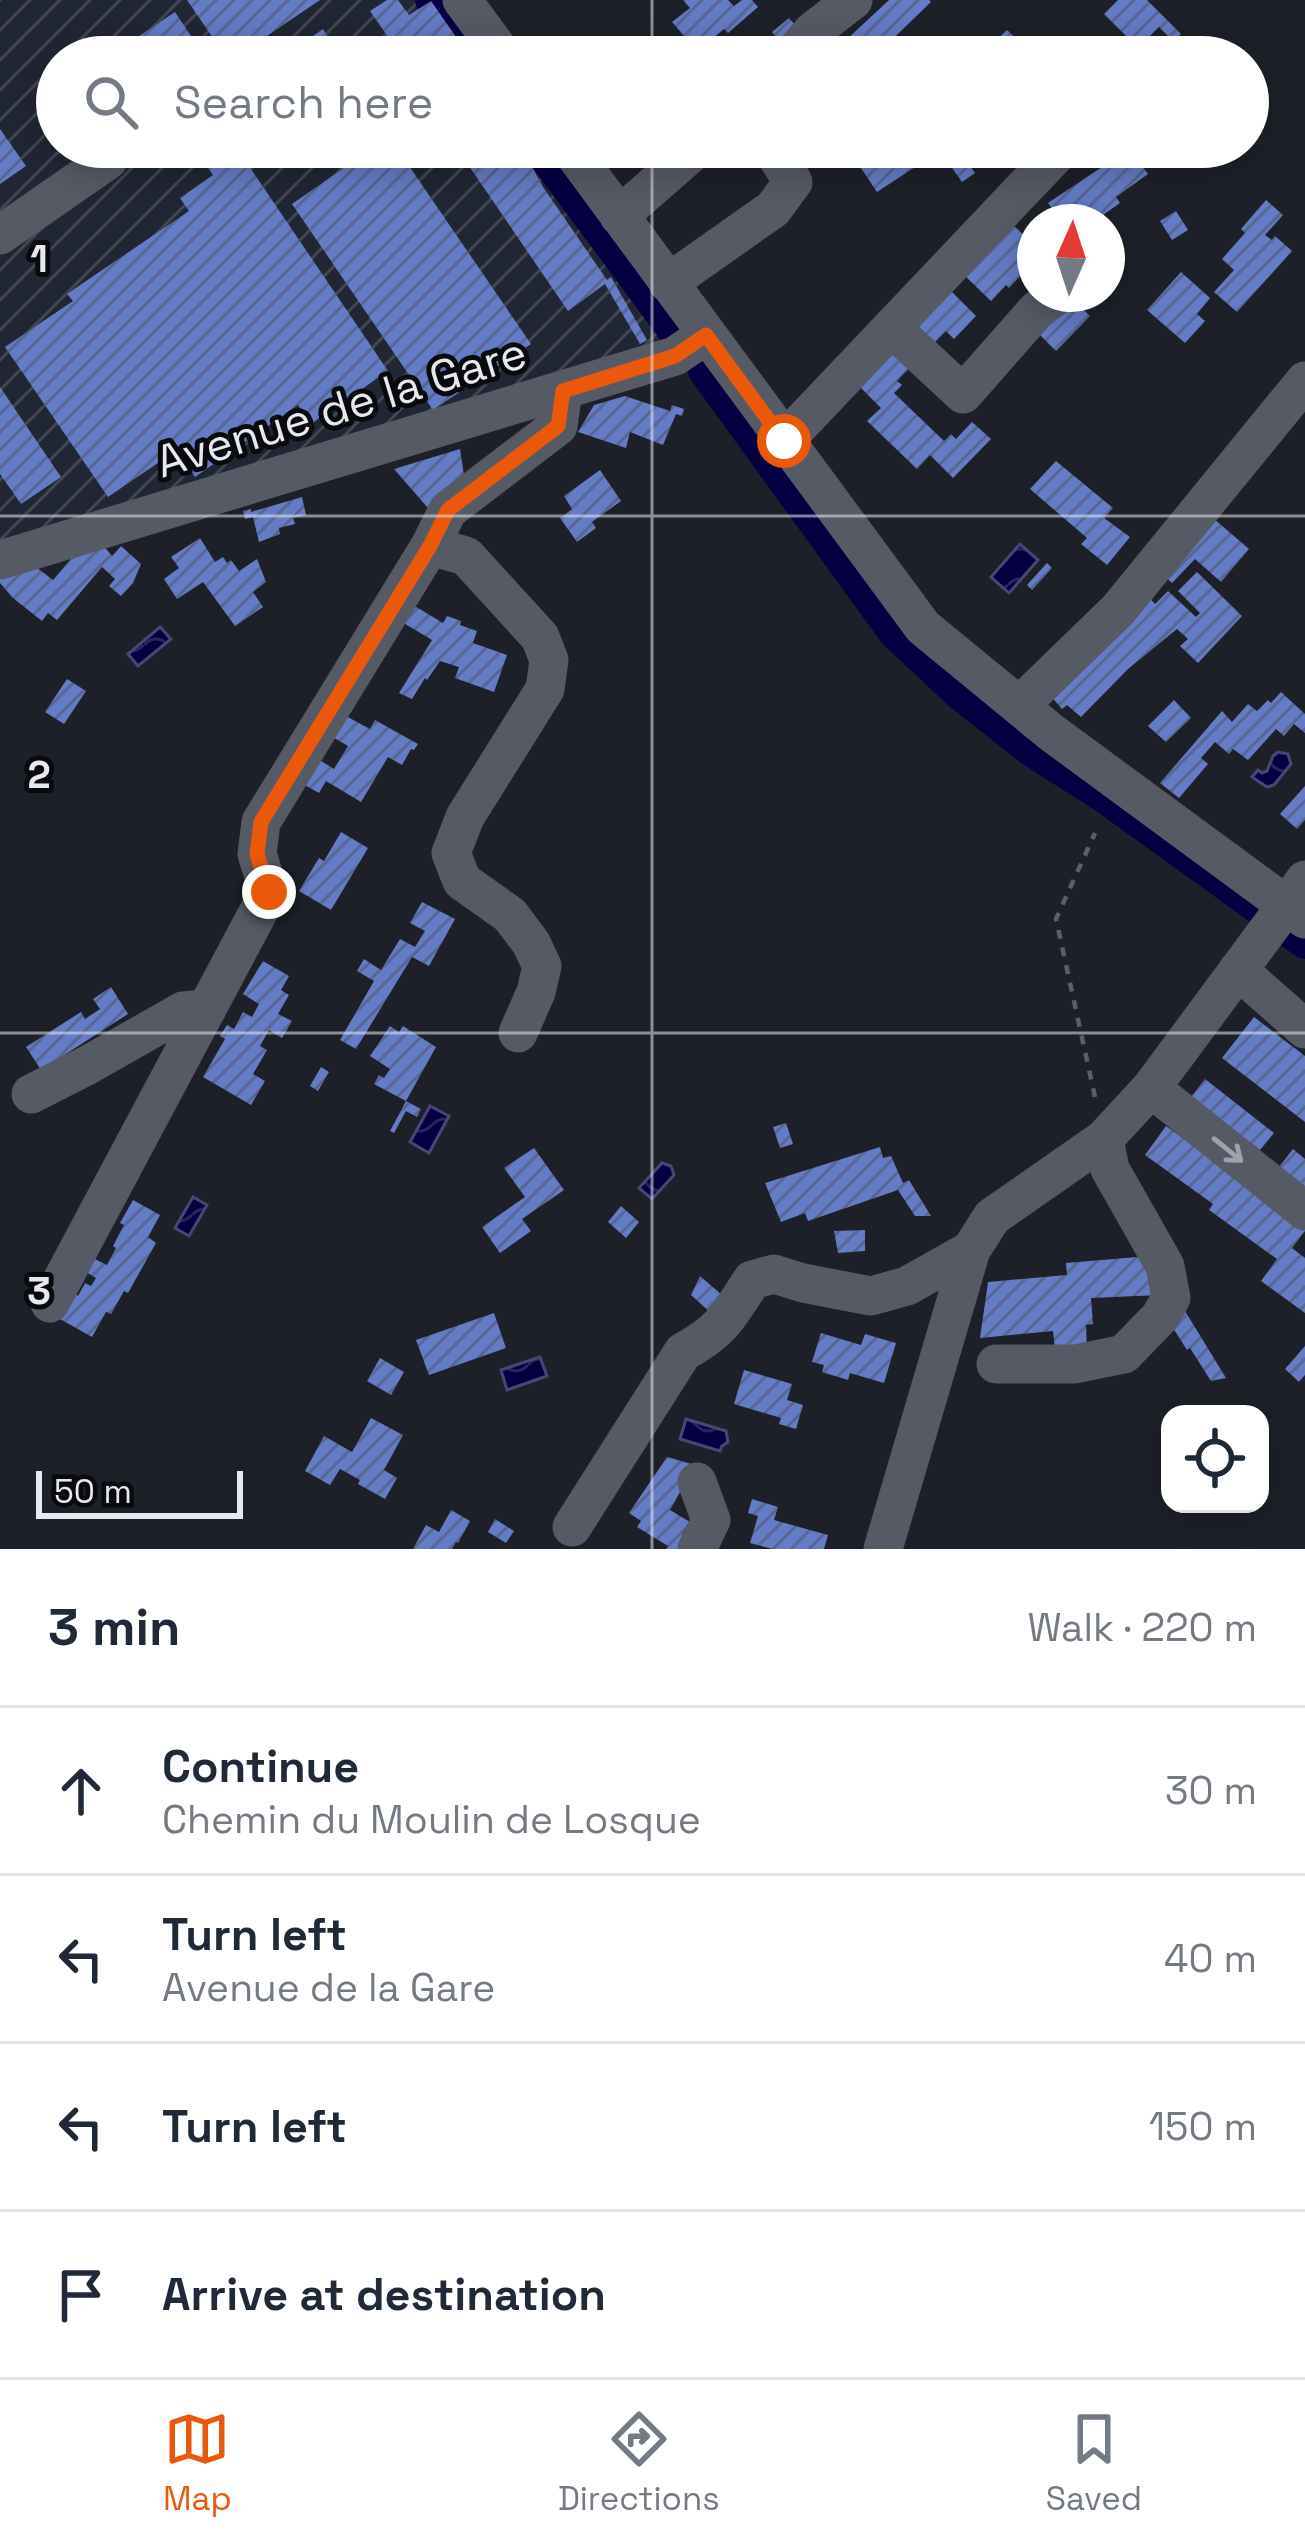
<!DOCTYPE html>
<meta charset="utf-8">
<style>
:root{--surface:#fff;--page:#f6f6f7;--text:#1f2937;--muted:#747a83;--line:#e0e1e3;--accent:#ea580c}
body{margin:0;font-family:"Space Grotesk",sans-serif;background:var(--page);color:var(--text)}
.controls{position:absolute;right:36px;bottom:36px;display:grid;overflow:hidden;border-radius:24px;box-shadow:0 6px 30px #0003}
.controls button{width:108px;height:108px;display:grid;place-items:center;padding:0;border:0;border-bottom:3px solid var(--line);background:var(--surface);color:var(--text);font:60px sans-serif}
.compass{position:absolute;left:1017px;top:204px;width:108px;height:108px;border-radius:50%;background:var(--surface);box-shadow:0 6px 30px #0003;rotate:3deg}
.scale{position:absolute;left:36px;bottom:30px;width:207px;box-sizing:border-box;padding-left:12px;border:6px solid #e7e9ef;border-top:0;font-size:33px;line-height:42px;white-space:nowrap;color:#e7e9ef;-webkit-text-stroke:9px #080a0d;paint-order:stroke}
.stop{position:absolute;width:36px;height:36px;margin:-27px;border:9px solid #ea580c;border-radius:50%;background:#fff}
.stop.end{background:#ea580c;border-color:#fff;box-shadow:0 3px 12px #0008}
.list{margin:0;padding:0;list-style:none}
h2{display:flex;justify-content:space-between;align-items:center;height:156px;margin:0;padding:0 48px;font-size:51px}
h2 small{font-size:39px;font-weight:400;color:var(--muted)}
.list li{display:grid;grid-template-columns:78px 1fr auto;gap:36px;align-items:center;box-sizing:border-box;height:168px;padding:0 48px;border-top:3px solid var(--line)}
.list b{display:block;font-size:45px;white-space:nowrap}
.list p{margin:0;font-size:39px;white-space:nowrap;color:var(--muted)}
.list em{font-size:39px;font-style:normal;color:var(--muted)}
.icon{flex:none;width:66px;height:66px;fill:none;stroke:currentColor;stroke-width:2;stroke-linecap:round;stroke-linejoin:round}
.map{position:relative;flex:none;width:1305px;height:1549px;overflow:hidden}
.search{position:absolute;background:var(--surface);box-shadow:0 6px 30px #0003;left:36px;right:36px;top:36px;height:132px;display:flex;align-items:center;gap:30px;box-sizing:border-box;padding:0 42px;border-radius:66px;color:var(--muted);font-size:45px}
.sheet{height:828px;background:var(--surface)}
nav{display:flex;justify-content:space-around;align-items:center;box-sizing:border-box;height:168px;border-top:3px solid var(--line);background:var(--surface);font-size:33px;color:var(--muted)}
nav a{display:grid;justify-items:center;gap:6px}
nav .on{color:var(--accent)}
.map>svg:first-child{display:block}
.industrial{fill:url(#industrial-furrows)}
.water{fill:url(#water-waves);stroke:#494675;stroke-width:3}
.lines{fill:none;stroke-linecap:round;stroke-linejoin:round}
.canal{stroke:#050041;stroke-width:30}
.building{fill:url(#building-hatch)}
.path{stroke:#5c5f66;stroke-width:4.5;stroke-dasharray:9 9;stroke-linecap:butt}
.minor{stroke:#565a64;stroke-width:39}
.oneway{stroke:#9ea2aa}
.route{stroke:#ea580c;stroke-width:15}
.grid{fill:none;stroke:#e7e9ef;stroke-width:3;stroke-opacity:0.55}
.labels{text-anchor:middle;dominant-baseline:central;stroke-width:10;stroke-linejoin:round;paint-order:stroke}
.street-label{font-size:45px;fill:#e7e9ef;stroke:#080a0d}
.grid-label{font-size:39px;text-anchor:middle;font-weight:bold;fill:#e7e9ef;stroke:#080a0d;stroke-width:10;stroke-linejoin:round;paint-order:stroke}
</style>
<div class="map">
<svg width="1305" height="1549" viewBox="0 0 1305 1549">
<defs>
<pattern id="industrial-furrows" width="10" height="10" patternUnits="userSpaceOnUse" patternTransform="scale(3)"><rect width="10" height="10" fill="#212634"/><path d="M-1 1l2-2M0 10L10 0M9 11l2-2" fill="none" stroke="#414652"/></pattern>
<pattern id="water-waves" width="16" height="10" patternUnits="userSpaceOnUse" patternTransform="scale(3)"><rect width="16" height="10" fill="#050041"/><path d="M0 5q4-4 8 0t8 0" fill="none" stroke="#29255d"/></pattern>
<pattern id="building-hatch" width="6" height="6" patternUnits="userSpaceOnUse" patternTransform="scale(3)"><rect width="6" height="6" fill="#647bc5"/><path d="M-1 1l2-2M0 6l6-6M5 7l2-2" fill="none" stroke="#586693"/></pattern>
</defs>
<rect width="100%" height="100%" fill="#1d2028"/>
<!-- industrial -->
<path class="industrial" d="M0,0H418L459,57H57V147H525L669,346L0,549Z"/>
<!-- water -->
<path class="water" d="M1020,544L1038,560L1009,593L991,577Z
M160,627L171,639L138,666L128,654Z
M1278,752L1288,754L1291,764L1274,785L1267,787L1252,777L1258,770L1262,773L1267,771L1273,756Z
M430,1106L449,1116L429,1153L410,1142Z
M662,1163L671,1166L674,1175L652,1199L639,1188Z
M193,1197L207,1205L189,1236L175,1228Z
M540,1357L547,1376L507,1390L501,1370Z
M686,1419L726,1431L728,1442L722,1446L720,1451L680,1439Z"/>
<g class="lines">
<!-- canal -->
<path class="canal" d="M430,0L471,57
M536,147L677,337
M703,371L893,633L958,694L1030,751L1104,798L1266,915
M1285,930L1305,944"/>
</g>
<!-- building -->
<path class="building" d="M187,0H320L236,57H226Z
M387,0H398L409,15L431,1L470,57H402L370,11Z
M683,0H728L734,6L742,0H752L758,7L728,33L724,29L697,51L672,22L690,8Z
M889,0H929L931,2L874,57H860L845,41Z
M1118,0H1147L1181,34L1173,41L1159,27L1138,48L1104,14Z
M175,12L205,57H108Z
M789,18L802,33L784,48L772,32Z
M323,29L341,57H283Z
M1007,30L1035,57H979Z
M0,129L26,166L0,184Z
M215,147H236L388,371L311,424L298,405L195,477L177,450L108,497L5,347L73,301L67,294L189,211L180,198L213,175L200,157Z
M374,147H396L531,344L433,410L292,204Z
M456,147H506L513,157L523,150L543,187L607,280L611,277L647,340L640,344L605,284L568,311Z
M873,147H957L975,173L962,182L948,162L943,165L935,154L877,192L859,165L873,156L869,150Z
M1116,147H1171L1143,167L1148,174L1116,197L1120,203L1093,222H1062L1048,203L1111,161L1106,154Z
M1266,200L1283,215L1265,235L1272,240L1275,236L1292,251L1237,312L1214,292L1234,270L1222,259L1245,233L1241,229Z
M1176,211L1188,230L1172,240L1160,221Z
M1013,225L1035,246V255L1024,266L1027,269L1009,288L1006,285L991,301L964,275Z
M1181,272L1210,298L1197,314L1205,321L1185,343L1147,310Z
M950,290L976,316L954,339L946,331L934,343L916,326Z
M1068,295L1090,316L1056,351L1035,330Z
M895,347L913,364L897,381L902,385L894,393L944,441L951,434L956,439L972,422L991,439L953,478L930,455L917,469L867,421L881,408L858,385Z
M0,387L61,477L21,504L0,474Z
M625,396L670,411L672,405L684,409L682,416L676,414L663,445L630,432L626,448L578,432L594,405Z
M460,449L465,482L428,508L394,469Z
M1056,461L1113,508L1104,518L1130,537L1107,565L1081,544L1087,538L1030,489Z
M600,470L621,501L592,522L596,528L577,542L560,518L572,509L564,496Z
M302,497L306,515L293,518L295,524L279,528L280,534L259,542L253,517L245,519L243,511L251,509V512Z
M1213,518L1249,549L1221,582L1195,559L1172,583L1161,573Z
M200,538L215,562L223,557L227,563L231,560L239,571L257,559L266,582L253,592L263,607L235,626L203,582L177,599L164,579L179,568L171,557Z
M102,544L112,556L121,546L141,564L133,583L121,596L109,586L115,579L102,567L57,620L48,613L42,621L13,598L0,583V578L36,567L53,580L76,553Z
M1047,563L1052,568L1032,590L1027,585Z
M1197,572L1242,616L1198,663L1180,646L1188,639L1177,629L1128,669L1081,717L1067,705L1062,709L1050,695L1147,595L1155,604L1168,591L1196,617L1200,613L1178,591Z
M408,602L443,623L447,616L461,621L460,625L477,631L473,643L507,655L494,692L455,678L459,667L440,661L427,680L425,678L412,699L399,693L432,640L397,619Z
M67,679L86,691L64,724L45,712Z
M1281,692L1305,714V733L1294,724L1284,736L1276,729L1248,760L1233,749L1229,754L1215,742L1201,758L1208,764L1179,798L1160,783L1222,711L1232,722L1248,704L1257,711L1268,700L1271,703Z
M1174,700L1191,718L1166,742L1148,726Z
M344,715L370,729L375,720L418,744L414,750L411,749L402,765L388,757L361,802L326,781L319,793L303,784L318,759L334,769L348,746L331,736Z
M1305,786V820L1297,829L1280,814Z
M341,832L368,848L331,910L299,891L319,858L324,861Z
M422,902L455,919L429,966L412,957L356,1049L340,1040L374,981L357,971L364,959L381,970L400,939L415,947L425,931L410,923Z
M263,961L289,976L281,990L289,995L278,1014L292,1021L282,1038L269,1030L260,1046L267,1050L253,1074L265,1081L251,1105L203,1077L225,1039L220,1036L227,1025L234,1029L243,1012L252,1017L259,1004L243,994Z
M111,987L128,1014L41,1070L26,1047L81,1012L85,1019L100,1009L93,999Z
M1254,1017L1305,1056V1122L1222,1058Z
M390,1026L399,1032L403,1026L436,1047L406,1101L374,1084L379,1075L384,1078L390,1069L370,1056Z
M321,1067L329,1072L318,1091L310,1086Z
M1205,1079L1274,1133L1260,1150L1191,1097Z
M406,1101L421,1109L417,1117L406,1111L394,1133L390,1131Z
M786,1123L793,1144L780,1148L773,1127Z
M1166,1126L1305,1226V1231L1292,1248L1305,1258V1313L1261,1281L1277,1259L1209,1210L1213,1204L1145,1155Z
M880,1147L883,1158L891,1156L903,1183L909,1180L931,1216H915L898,1190L808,1221L805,1213L781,1222L765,1183Z
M534,1148L564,1190L522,1219L531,1231L500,1253L482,1227L525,1197L504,1168Z
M1293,1149L1305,1159V1187L1279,1167Z
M133,1200L160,1215L148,1237L156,1243L128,1293L124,1291L111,1314L106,1312L92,1337L60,1319L74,1293L78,1296L85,1283L91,1286L96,1278L86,1272L93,1258L107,1265L116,1248L113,1246L124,1225L120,1223Z
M621,1206L639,1222L626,1238L608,1222Z
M865,1230V1251L838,1253L834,1231Z
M1149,1256L1160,1295L1091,1298L1093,1324L1086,1325L1087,1353L1056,1359L1053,1331L980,1338L988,1282L1067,1275L1066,1263Z
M700,1276L722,1295L712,1314L691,1295Z
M1182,1306L1226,1378L1211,1381L1190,1348L1187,1350L1166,1317Z
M494,1313L506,1348L429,1375L416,1340Z
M821,1333L861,1345L865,1334L896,1343L884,1383L850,1373L848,1380L822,1372L824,1365L812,1362Z
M1305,1346V1375L1299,1382L1285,1369Z
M380,1358L404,1372L391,1395L367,1381Z
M744,1370L792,1384L787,1400L803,1405L796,1429L779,1424L781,1418L734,1404Z
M371,1418L403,1435L384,1470L397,1478L385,1499L358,1484L360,1480L340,1469L330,1485L305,1471L324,1436L352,1452Z
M667,1457L695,1465L670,1510L690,1522L682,1534L694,1541L689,1549H666L668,1546L637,1527L641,1521L629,1513Z
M752,1499L778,1507L774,1520L828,1535L824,1549H772L750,1543L758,1516L748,1513Z
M451,1510L470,1521L458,1543L456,1542L452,1549H413L426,1525L439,1532Z
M495,1519L514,1531L506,1543L488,1532Z"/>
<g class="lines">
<!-- path -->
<path class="path" d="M1095,1097L1056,919L1095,833"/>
<!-- minor -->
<path class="minor" d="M462,0L504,57
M790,57L813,31L853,0
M569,147L923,627L1052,733L1305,919
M619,216L698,147
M0,235L108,160
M668,283L773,209L793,182L777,157
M892,328L963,394L1036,311L1058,294
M784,441L1063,147
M430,546L466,556L540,637L549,660L545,689L465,817L451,853L462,881L510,915L531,943L542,966L536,992L518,1033
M0,560L675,356L706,335
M1019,706L1118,610L1305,381
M1238,970L1305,1029
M1151,1088L1305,1211
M31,1094L88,1065L183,1011L207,1009
M50,1303L269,892L257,854L261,822L430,546L448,510L558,426L563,390
M996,1364H1075L1124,1354L1160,1317L1171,1298L1165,1266L1110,1169L1104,1139
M572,1527L683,1352C722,1331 728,1317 752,1280L774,1274L803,1283L871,1296L907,1286L971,1250
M697,1549L711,1520L697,1482
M883,1549L971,1250L992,1217L1104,1139L1151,1088L1305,880"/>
</g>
<!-- one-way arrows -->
<defs><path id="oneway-shaft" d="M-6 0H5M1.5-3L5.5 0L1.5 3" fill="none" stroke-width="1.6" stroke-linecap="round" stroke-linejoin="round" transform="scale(3)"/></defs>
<use class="oneway" href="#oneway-shaft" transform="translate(1228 1150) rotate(39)"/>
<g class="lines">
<!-- route -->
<path class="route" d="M269,892L257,854L261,822L430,546L448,510L558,426L563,391L675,356L706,335L784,441"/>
</g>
<!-- grid -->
<path class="grid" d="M652,0V57M652,147V1549M0,516H1305M0,1033H1305"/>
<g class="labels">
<!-- street labels -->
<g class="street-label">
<text transform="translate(341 407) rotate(-17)">Avenue de la Gare</text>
</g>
</g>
<g class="grid-label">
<text x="39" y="272">1</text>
<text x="39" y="788">2</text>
<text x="39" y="1304">3</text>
</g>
</svg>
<div class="controls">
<button><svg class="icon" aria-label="locate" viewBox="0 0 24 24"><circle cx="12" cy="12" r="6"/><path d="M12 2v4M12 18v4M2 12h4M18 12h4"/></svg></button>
</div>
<svg class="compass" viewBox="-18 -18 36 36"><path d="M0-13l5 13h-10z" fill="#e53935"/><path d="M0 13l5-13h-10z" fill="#747a83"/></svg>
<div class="scale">50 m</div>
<div class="stop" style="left:784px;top:441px"></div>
<div class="stop end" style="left:269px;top:892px"></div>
<div class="search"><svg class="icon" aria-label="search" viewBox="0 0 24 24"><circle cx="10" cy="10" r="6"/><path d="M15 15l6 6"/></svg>Search here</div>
</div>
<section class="sheet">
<h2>3 min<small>Walk · 220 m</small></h2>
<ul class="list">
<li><svg class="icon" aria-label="ahead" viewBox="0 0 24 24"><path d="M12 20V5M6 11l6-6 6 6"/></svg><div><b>Continue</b><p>Chemin du Moulin de Losque</p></div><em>30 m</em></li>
<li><svg class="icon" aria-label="left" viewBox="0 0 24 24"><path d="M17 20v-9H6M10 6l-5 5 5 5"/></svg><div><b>Turn left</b><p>Avenue de la Gare</p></div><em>40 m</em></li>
<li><svg class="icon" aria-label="left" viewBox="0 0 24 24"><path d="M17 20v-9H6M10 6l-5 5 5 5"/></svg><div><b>Turn left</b></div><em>150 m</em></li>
<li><svg class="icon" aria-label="arrive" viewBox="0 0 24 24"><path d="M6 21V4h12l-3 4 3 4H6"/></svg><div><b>Arrive at destination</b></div></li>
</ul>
</section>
<nav>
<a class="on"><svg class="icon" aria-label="map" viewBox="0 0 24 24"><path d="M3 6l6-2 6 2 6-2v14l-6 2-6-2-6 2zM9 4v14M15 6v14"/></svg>Map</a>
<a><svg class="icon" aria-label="directions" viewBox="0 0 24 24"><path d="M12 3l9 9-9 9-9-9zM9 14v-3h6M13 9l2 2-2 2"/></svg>Directions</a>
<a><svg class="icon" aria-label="saved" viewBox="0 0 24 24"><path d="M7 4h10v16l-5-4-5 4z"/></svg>Saved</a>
</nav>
